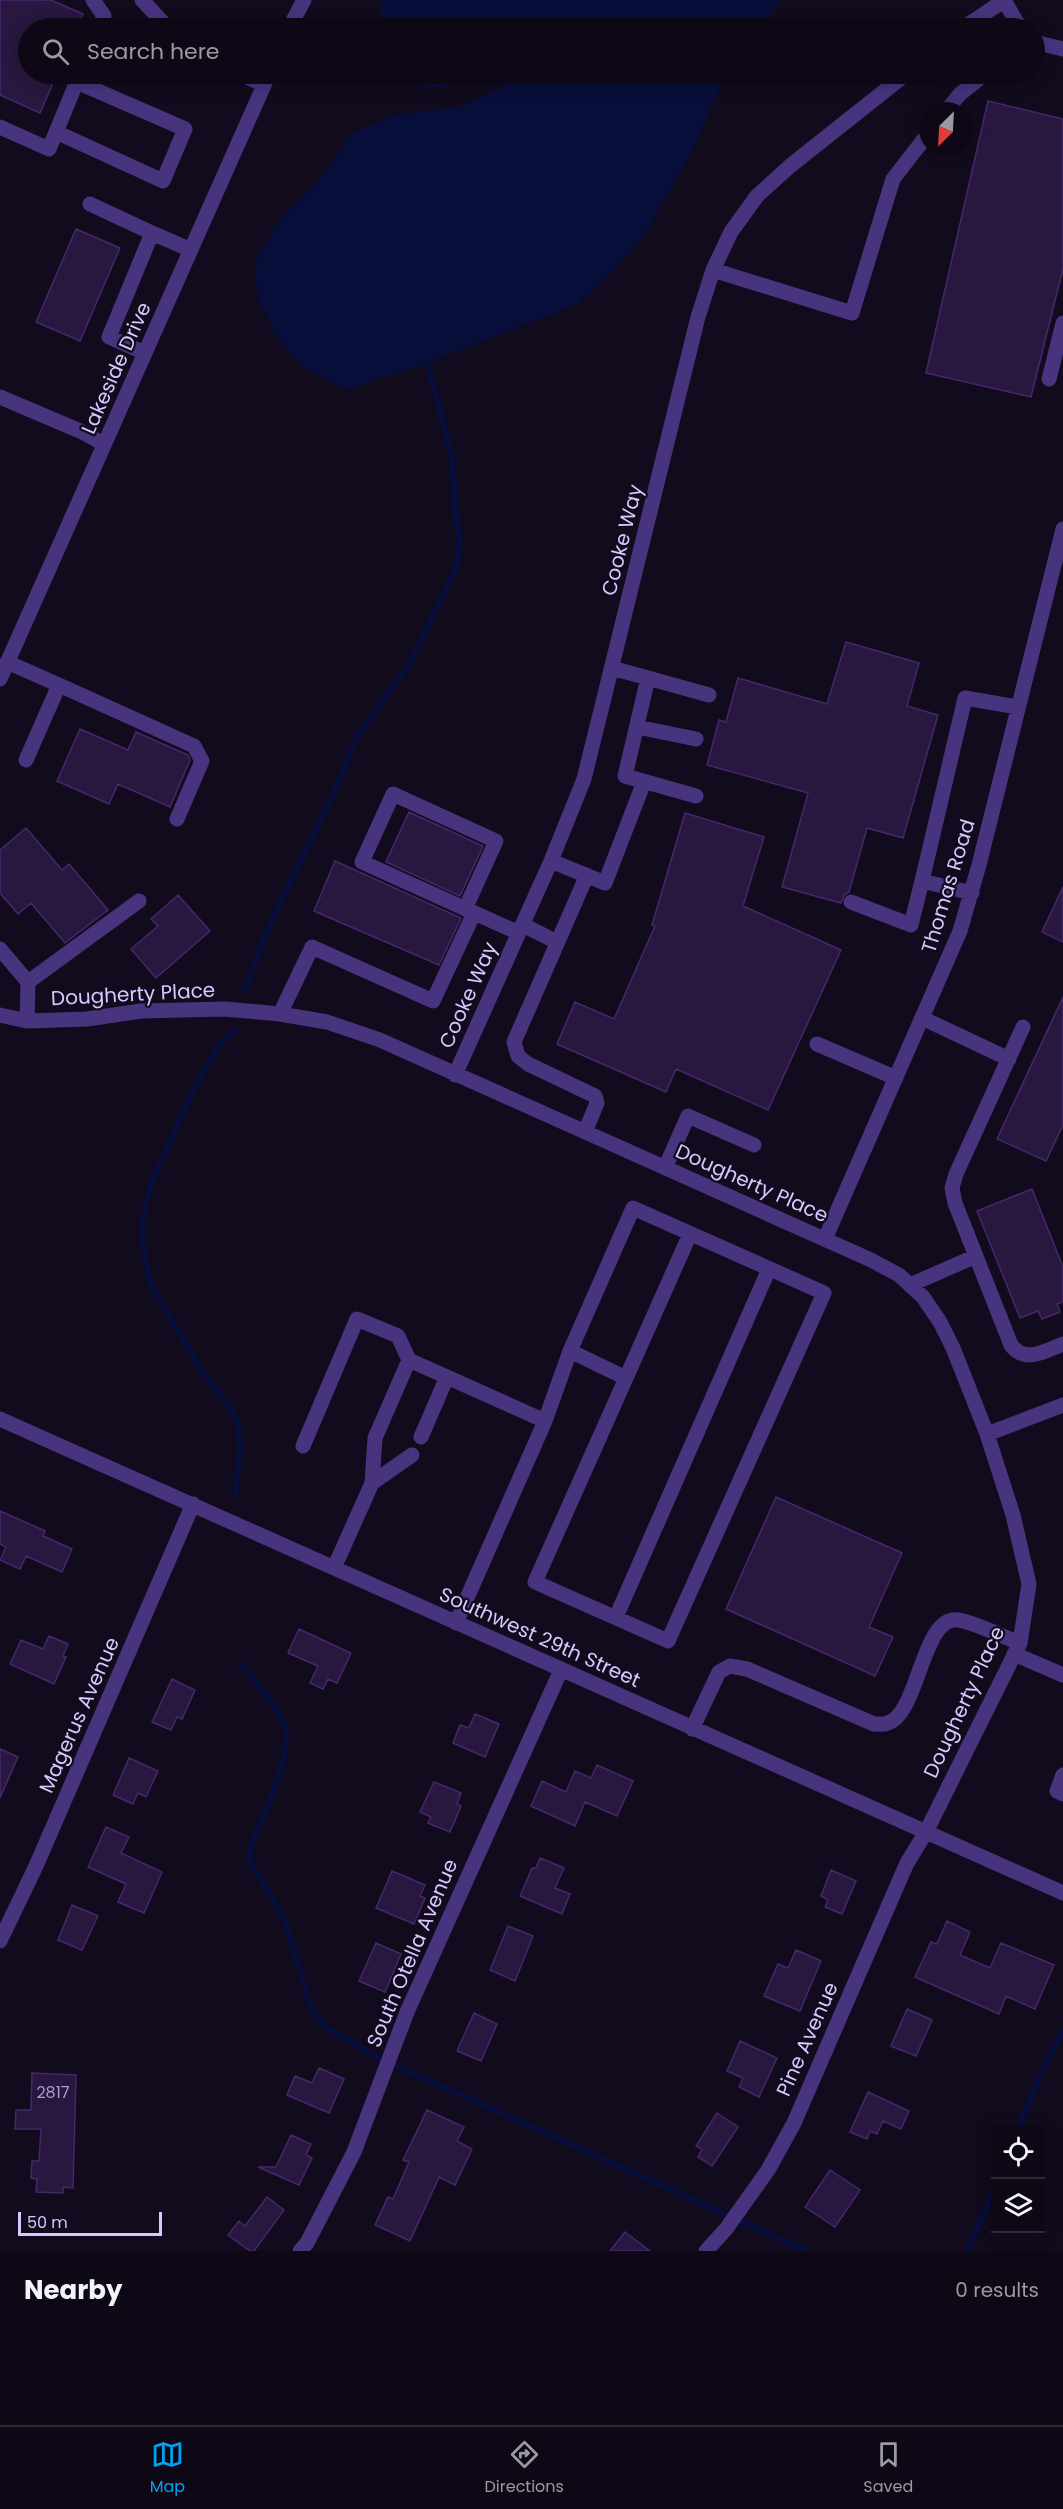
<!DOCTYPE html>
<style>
:root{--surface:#0e0816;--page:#1c1623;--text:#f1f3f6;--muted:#9b9aa1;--line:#2e2935;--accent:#00a3f2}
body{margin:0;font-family:Poppins,sans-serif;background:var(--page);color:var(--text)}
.controls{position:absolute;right:18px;bottom:18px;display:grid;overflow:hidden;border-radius:0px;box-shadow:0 3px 15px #0003}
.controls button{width:54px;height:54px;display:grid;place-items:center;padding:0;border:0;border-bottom:2px solid var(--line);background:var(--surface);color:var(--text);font:30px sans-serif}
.compass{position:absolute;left:919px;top:102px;width:54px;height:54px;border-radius:50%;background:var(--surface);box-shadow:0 3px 15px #0003;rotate:204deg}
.scale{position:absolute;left:18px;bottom:15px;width:144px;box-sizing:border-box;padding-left:6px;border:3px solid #dac7ff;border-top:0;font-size:16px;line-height:21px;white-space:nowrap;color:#dac7ff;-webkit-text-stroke:4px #120b1d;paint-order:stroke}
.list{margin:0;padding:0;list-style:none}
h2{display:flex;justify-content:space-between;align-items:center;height:78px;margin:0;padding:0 24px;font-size:26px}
h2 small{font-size:20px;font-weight:400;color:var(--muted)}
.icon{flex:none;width:33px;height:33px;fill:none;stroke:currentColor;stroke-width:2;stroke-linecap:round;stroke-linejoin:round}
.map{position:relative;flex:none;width:1063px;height:2251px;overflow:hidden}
.search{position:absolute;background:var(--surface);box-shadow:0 3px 15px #0003;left:18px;right:18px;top:18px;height:66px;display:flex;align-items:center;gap:15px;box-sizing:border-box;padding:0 21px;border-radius:33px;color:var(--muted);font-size:22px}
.sheet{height:174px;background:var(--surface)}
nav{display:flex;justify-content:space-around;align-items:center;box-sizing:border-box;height:84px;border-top:2px solid var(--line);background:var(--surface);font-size:16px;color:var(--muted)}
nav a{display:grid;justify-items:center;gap:3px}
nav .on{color:var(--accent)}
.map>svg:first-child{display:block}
.water{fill:#070e3a}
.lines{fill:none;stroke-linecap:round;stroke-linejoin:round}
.stream{stroke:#070e3a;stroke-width:6}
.building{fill:#28173f;stroke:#45286b;stroke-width:1.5}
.minor{stroke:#48347e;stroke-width:15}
.labels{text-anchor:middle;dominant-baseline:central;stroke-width:4.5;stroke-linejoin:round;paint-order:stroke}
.number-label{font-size:16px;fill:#ae9bcf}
.street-label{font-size:20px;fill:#dac7ff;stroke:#120b1d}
</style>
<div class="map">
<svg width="1063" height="2251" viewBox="0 0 1063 2251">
<rect width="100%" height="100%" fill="#120b1d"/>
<!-- water -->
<path class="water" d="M383,0H780L760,28H376Z
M396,74H478C446,90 427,94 396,74Z
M514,74H725L695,145L644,236L595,290L582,298L580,303L427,363L346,390L304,368L277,338L257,297L255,263L278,221L323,175L351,133L394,115L461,106L499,89Z"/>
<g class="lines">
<!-- stream -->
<path class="stream" d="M245,989L265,935L335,790L357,736L410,663L456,568L460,542L455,508L452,457L427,363H420
M234,1030L219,1046L196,1084L150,1186L143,1219L142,1241L151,1285L199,1366L233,1413L238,1425L240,1449L235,1495
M241,1665C257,1684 276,1702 284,1725C294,1755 261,1820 250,1849V1862L285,1920L312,2011L327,2028L375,2056L807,2251
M1018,2130L1039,2078L1063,2030
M967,2251L996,2186"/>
</g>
<!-- building -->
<path class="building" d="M0,0H51L83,14L77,28H28V74H57L40,113L0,95Z
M988,101L1063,119V269L1031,397L926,373Z
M76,229L120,248L80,341L36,322Z
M846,642L919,663L907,706L938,715L903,838L867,828L849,892L844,895L841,903L782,887L808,793L707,765L719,720L726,722L738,678L827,704Z
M80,729L128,750L136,732L188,755L190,760L170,807L118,784L109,804L57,781Z
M409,812L483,846L460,896L386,862Z
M685,813L764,837L743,906L841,950L768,1110L676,1069L666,1092L557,1044L575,1002L614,1019L655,926L652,925Z
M26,828L62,870L69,864L108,910L65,943L31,903L18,914L0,893V850Z
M335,861L461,918L439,965L314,911Z
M1063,887V942L1042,932Z
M178,895L210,931L156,978L131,949L158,926L151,919Z
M1063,997V1125L1046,1161L997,1139Z
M1032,1189L1063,1267V1302L1057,1304L1060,1312L1042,1319L1038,1311L1020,1318L977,1211Z
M776,1497L902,1553L869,1627L893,1637L875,1676L726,1609Z
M0,1511L45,1531L43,1536L72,1549L62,1572L26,1556L20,1569L0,1560L6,1547L0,1544Z
M299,1629L351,1653L337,1683L328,1679L323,1689L310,1683L318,1666L288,1653Z
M49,1636L68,1644L63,1656L66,1657L54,1684L10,1664L21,1640L43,1649Z
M172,1679L195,1690L182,1719L177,1717L171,1730L152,1722Z
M475,1714L499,1724L485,1757L453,1743L460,1725L469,1728Z
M0,1749L18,1757L0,1798Z
M129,1758L158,1771L146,1797L138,1793L133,1804L113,1795Z
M597,1765L633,1781L617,1816L585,1802L575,1826L531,1806L542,1781L566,1792L575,1771L591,1778Z
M434,1782L461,1793L457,1804L461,1806L450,1832L428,1823L431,1817L420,1812Z
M106,1827L129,1837L121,1853L162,1872L144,1913L118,1902L126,1884L88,1867Z
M540,1858L564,1868L555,1888L570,1894L562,1914L520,1896L532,1868H536Z
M831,1870L856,1881L842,1914L825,1907L828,1900L821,1896Z
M392,1871L425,1885L420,1896L425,1898L414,1924L376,1908Z
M72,1905L98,1916L82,1950L58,1940Z
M947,1921L970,1932L960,1955L990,1968L1001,1943L1054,1965L1035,2009L1006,1996L999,2014L915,1977L931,1942L937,1944Z
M508,1926L533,1936L515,1981L490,1970Z
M376,1943L401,1954L385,1992L359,1981Z
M796,1950L821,1961L800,2011L764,1996L778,1964L788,1968Z
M907,2009L932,2020L916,2056L891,2046Z
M474,2013L497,2024L481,2061L457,2051Z
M740,2041L777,2058L759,2097L739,2087L743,2078L727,2071Z
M319,2068L344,2079L329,2113L287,2095L295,2076L312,2083Z
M32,2073L76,2075L73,2188L63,2187V2193L36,2192L37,2179L31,2178L32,2161H39L41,2129H15L16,2110H31Z
M868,2092L909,2111L901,2129L883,2121L877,2134L870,2131L867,2139L850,2132Z
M427,2110L464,2127L457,2141L472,2149L455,2185L439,2177L410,2241L375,2225L388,2197L393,2199L409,2162L403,2160Z
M717,2113L738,2127L712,2166L698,2157L702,2149L696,2146Z
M291,2135L311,2144L306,2155L312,2158L299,2185L258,2167H276Z
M830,2170L860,2190L835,2227L805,2207Z
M267,2197L284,2210L254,2251H250L228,2235L239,2221L245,2226Z
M625,2232L650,2251H610Z"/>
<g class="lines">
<!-- minor -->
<path class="minor" d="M93,0L104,16L99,28
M142,0L168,28
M1004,0L1020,28
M289,28L304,0
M963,28L1005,0
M1034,42L1063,49
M240,74L264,85
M946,111L960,94L985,74
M0,127L49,149L80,74
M56,132L163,181L185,129L77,82
M90,204L152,233
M713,270L852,313L893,179L928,134
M145,353L109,337L152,233L191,250
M1049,379L1063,323
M0,397L80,431L104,444
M7,662L59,685L26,760
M612,668L709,695
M648,678L625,776L696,796
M0,679L269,74
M59,685L194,746L202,761L177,819
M637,727L696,739
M551,861L605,883L644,782
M972,893L922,881L965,698L1018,707
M851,902L911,925L922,881
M465,909L496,841L393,794L362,862L519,933
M523,925L557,942
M0,949L28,982L27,1021
M28,982L139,901
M280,1014L312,947L433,1001L474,913
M0,1015L27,1021L87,1019L141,1011L225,1009L280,1014L327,1022L380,1040L871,1260L899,1275L923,1297L940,1322L953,1348L987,1434L1013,1515L1029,1584L1020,1643L926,1832L907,1863L794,2123L768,2170L726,2229L706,2251
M922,1018L1009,1059
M1023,1027L956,1174L952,1188L955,1203L1011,1345C1025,1364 1045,1351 1063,1344
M817,1044L896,1078
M455,1075L551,861L584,779L698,317L713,270L731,232L757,196L790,166L906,74
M585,1132L597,1103L595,1096L528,1064L518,1056L514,1042L587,875
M665,1168L688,1116L754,1145
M825,1239L960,931L979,865L1063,529
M910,1285L976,1256
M626,1378L690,1234
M0,1419L1063,1893
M545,1421L570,1351L633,1208L824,1293L668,1641L535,1582L626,1378L570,1351
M987,1434L1063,1405
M421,1437L447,1377
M303,1446L357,1319L398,1336L409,1360
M372,1483L412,1455
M334,1568L372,1483L375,1438L409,1360L545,1421L456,1623
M616,1617L769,1269
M1014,1654L1063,1675
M692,1729L719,1672L730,1666L747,1669L874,1724C878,1724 884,1725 888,1723C919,1713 922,1615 958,1620C974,1622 1003,1637 1020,1643
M1063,1775L1057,1791L1063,1794
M0,1941L36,1866L193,1504
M300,2251L307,2243L354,2152L407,2012L561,1670"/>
</g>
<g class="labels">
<!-- number labels -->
<g class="number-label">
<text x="53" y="2092">2817</text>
</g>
<!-- street labels -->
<g class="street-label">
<text transform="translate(116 368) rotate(-66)">Lakeside Drive</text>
<text transform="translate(622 540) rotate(-76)">Cooke Way</text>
<text transform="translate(948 886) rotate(-73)">Thomas Road</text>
<text transform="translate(133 994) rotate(-3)">Dougherty Place</text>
<text transform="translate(468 995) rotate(-66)">Cooke Way</text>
<text transform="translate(752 1183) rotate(24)">Dougherty Place</text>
<text transform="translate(540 1637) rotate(24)">Southwest 29th Street</text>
<text transform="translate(964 1702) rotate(-65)">Dougherty Place</text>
<text transform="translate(79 1715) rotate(-66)">Magerus Avenue</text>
<text transform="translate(412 1953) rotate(-67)">South Otella Avenue</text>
<text transform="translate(807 2039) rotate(-66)">Pine Avenue</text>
</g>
</g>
</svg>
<div class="controls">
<button><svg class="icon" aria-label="locate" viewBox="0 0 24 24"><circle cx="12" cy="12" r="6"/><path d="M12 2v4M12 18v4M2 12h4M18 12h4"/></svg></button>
<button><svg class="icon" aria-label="layers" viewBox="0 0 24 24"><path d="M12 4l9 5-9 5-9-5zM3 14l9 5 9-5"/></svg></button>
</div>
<svg class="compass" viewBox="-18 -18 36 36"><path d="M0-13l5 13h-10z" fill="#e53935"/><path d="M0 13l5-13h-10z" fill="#9b9aa1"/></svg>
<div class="scale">50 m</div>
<div class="search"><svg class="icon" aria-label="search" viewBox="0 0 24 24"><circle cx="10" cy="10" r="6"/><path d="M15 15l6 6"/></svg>Search here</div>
</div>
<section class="sheet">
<h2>Nearby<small>0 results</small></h2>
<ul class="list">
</ul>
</section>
<nav>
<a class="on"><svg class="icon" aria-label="map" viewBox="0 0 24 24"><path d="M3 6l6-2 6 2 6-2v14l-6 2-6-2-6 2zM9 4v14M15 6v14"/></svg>Map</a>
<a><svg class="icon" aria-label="directions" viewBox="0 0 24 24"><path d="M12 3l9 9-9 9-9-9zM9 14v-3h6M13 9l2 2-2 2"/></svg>Directions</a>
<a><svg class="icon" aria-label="saved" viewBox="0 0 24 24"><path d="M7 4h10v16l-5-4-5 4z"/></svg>Saved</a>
</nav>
